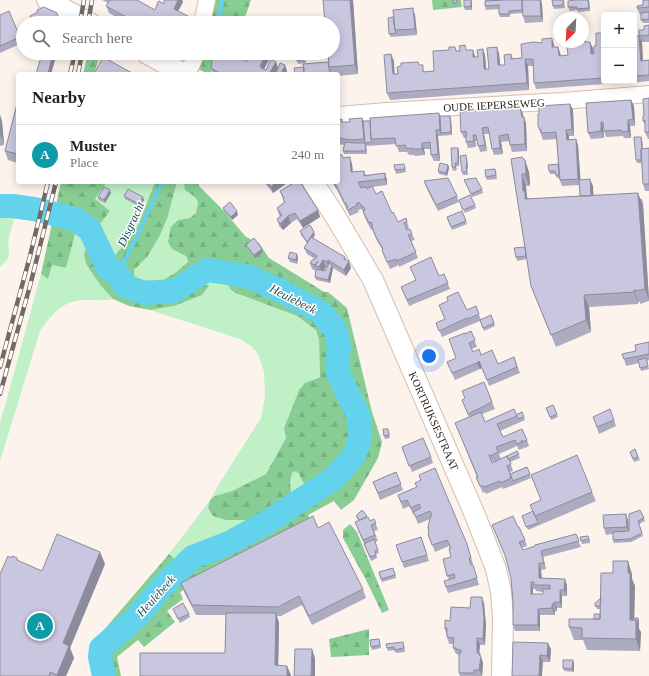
<!DOCTYPE html>
<meta charset="utf-8">
<style>
:root{--surface:#fff;--page:#f2f2f2;--text:#202124;--muted:#757577;--line:#e0e0e0;--accent:#2b7080}
body{margin:0;font-family:"Times New Roman",serif;background:var(--page);color:var(--text)}
.controls{position:absolute;right:12px;top:12px;display:grid;overflow:hidden;border-radius:4px;box-shadow:0 2px 10px #0003}
.controls button{width:36px;height:36px;display:grid;place-items:center;padding:0;border:0;border-bottom:1px solid var(--line);background:var(--surface);color:var(--text);font:20px sans-serif}
.compass{position:absolute;left:553px;top:12px;width:36px;height:36px;border-radius:50%;background:var(--surface);box-shadow:0 2px 10px #0003;rotate:204deg}
.you{position:absolute;left:429px;top:356px;width:14px;height:14px;margin:-10px;border:3px solid #fff;border-radius:50%;background:#1a73e8;box-shadow:0 0 0 6px #1a73e833}
.badge{display:grid;place-items:center;width:26px;height:26px;border-radius:50%;background:var(--accent);color:#fff;font-size:13px;font-weight:700}
.pin{position:absolute;translate:-50% -50%;border:2px solid #fff;box-shadow:0 1px 4px #0006}
.list{margin:0;padding:0;list-style:none}
h2{display:flex;justify-content:space-between;align-items:center;height:52px;margin:0;padding:0 16px;font-size:17px}
h2 small{font-size:13px;font-weight:400;color:var(--muted)}
.list li{display:grid;grid-template-columns:26px 1fr auto;gap:12px;align-items:center;box-sizing:border-box;height:60px;padding:0 16px;border-top:1px solid var(--line)}
.list b{display:block;font-size:15px;white-space:nowrap}
.list p{margin:0;font-size:13px;white-space:nowrap;color:var(--muted)}
.list em{font-size:13px;font-style:normal;color:var(--muted)}
.icon{flex:none;width:22px;height:22px;fill:none;stroke:currentColor;stroke-width:2;stroke-linecap:round;stroke-linejoin:round}
.map{position:relative;flex:none;width:649px;height:676px;overflow:hidden}
.search{position:absolute;background:var(--surface);box-shadow:0 2px 10px #0003;left:16px;top:16px;width:324px;height:44px;display:flex;align-items:center;gap:10px;box-sizing:border-box;padding:0 14px;border-radius:22px;color:var(--muted);font-size:15px}
.panel{position:absolute;background:var(--surface);box-shadow:0 2px 10px #0003;left:16px;top:72px;width:324px;height:112px;border-radius:4px}
.map>svg:first-child{display:block}
.grass{fill:#bff0c6}
.forest{fill:url(#forest-firs)}
.lines{fill:none;stroke-linecap:round;stroke-linejoin:round}
.stream{stroke:#62d2ed;stroke-width:4}
.river{stroke:#62d2ed;stroke-width:24}
.minor-casing{stroke:#d5beae;stroke-width:18}
.tertiary-casing{stroke:#d5beae;stroke-width:22}
.minor{stroke:#fff;stroke-width:16}
.tertiary{stroke:#fff;stroke-width:20}
.rail-casing{stroke:#736a64;stroke-width:4.5}
.rail{stroke:#fff;stroke-width:3;stroke-dasharray:9;stroke-linecap:butt}
.wall{fill:#acabc0;fill-rule:evenodd}
.shaded-wall{fill:#8c8b9c}
.building{fill:#c8c7df;stroke:#8c8b9c;fill-rule:evenodd}
.labels{text-anchor:middle;dominant-baseline:central;stroke-width:3;stroke-linejoin:round;paint-order:stroke}
.street-label{font-size:11px;fill:#2a211b;stroke:#fff}
.water-label{font-size:12px;font-style:italic;fill:#1c4d59;stroke:#fff}
</style>
<div class="map">
<svg width="649" height="676" viewBox="0 0 649 676">
<defs>
<pattern id="forest-firs" width="22" height="20" patternUnits="userSpaceOnUse"><rect width="22" height="20" fill="#88ce94"/><path d="M5 1l3.5 6h-7zM16 11l3.5 6h-7z" fill="#76b17f"/></pattern>
</defs>
<rect width="100%" height="100%" fill="#fdf3ed"/>
<!-- grass -->
<path class="grass" d="M106,182H155L138,226L125,244L115,255L114,266L104,249L96,229L110,211L95,199Z
M177,182H184L186,190L195,197L198,202L196,213L190,218L177,220L172,249L186,256L188,262L175,273L160,282L135,279L134,270L147,257L167,219Z
M0,212L22,214L14,219C12,226 10,232 9,238C6,254 15,254 0,267Z
M81,229L90,237L92,248L87,249L84,254L86,264L101,286L113,299C104,301 94,300 85,300C63,300 51,315 40,331L0,461V422L5,406L41,274L48,279L51,265L66,268L76,231Z
M206,276H231L228,279C226,290 235,293 244,296L297,316L316,330L319,340L320,377L315,378L299,390L284,428L286,438L266,474L232,491L215,496L210,500L208,508L226,520H261L206,548L178,562L169,554L210,500L219,484L261,418L265,397L264,372L258,354L251,346L240,339L150,310L174,306L203,282L199,279Z
M296,471L299,474L308,492L292,501L290,482L291,473Z"/>
<!-- forest -->
<path class="forest" d="M210,0H251L243,23H206Z
M432,0H461L462,7L433,10Z
M88,53H101L94,74H83Z
M200,53H215L211,74H208L197,68Z
M61,182L106,183L95,199L110,211L90,237L82,229L76,231L66,268L52,265L48,279L41,274Z
M155,182H177L167,219L159,237L147,257L134,270L135,279L160,282L175,273L188,262L186,256L172,249L168,242L171,227L178,220L190,218L196,213L198,202L195,197L185,190L184,182H199V186L224,211L246,237L259,243L269,258L313,285L324,292H328L347,308L372,412L382,442L378,458L354,500L341,510L334,501L308,515L312,524L180,592L183,599L167,611L175,622L144,647L138,640L117,657L121,676H94L92,668L109,664L105,651L110,644L143,616L158,601L179,575L237,546L320,494L343,474L364,447L366,437L364,420L343,376V340L339,330L333,322L321,311L304,297L274,282L253,274L226,269L203,266L195,270L177,282L164,288L147,289L137,287L124,280L114,266L115,255L125,244L138,226Z
M92,248L101,267L113,281L123,289L136,295L158,298L173,296L184,291L199,279L209,286L202,295L174,306L150,310L129,306L113,299L101,286L86,264L84,254L86,249Z
M231,276L260,284L301,304L323,320L331,331L334,341V371L351,406L358,427L357,439L352,449L339,469L308,492L299,474L296,471L292,473L290,482L292,501L261,520H226L213,516L208,508L210,500L215,496L232,491L266,474L286,438L284,428L299,390L305,383L320,377L319,340L316,330L297,316L244,296C235,293 226,290 228,279Z
M350,524L357,532L389,610L382,613L366,580L343,538V530Z
M169,554L178,562L138,610L108,637L103,631Z
M369,629V655L331,657L329,639Z"/>
<g class="lines">
<!-- stream -->
<path class="stream" d="M219,23L222,0
M117,273L130,251L162,182"/>
<!-- river -->
<path class="river" d="M0,206H13L34,209L75,219L90,230L108,268L117,273L125,286L144,293L174,291L207,270L247,276L279,290L320,312L335,329L339,346L337,371L360,419V439L354,456L333,479L269,521L229,543L193,557L163,586L136,618L101,648L100,657L104,676"/>
<!-- minor casing -->
<g class="minor-casing">
<path id="minor" d="M202,23L207,0
M187,74L193,62L196,53
M338,115L387,111L563,101L649,94"/>
</g>
<!-- tertiary casing -->
<g class="tertiary-casing">
<path id="tertiary" d="M47,0L90,23
M146,53L184,74
M313,182L335,216L373,280L475,515L496,569L501,592L503,617L502,676"/>
</g>
<!-- minor -->
<use href="#minor" class="minor"/>
<!-- tertiary -->
<use href="#tertiary" class="tertiary"/>
<!-- rail casing -->
<g class="rail-casing">
<path id="rail" d="M80,23L84,0
M88,23L92,0
M70,74L75,53
M78,74L82,53
M0,367L30,256L48,182
M0,394L31,282L56,182"/>
</g>
<!-- rail -->
<use href="#rail" class="rail"/>
</g>
<!-- wall -->
<path class="wall" d="M102,0H137L155,10L164,4V0H182L183,2L178,11L190,23H127L109,13L106,6L108,3Z
M353,0L358,74L338,76V74H295L304,67L328,62Z
M458,0V6H454L453,3Z
M485,0H541L542,4L543,22L525,23L523,16V13L510,14V17H500L499,14V9L486,10L485,6Z
M552,0H564L565,8L554,9L553,6Z
M576,0H589L590,11L578,12L577,10L570,11L568,7Z
M649,0V23H643L641,20V15H640L637,8Z
M472,2V10H465L464,7Z
M0,15L20,37L22,43L0,53Z
M415,15L417,35L391,37L389,34L393,17Z
M649,25V42H642L643,61L649,60V81L611,84L610,81H634V36H639L644,30Z
M604,33V81H605V84L536,89L534,83L533,66H528L529,90L390,100L387,93L394,61V74H398L401,66L419,65L425,72L434,71L449,50L455,47L457,51L467,50L475,56V57H478L483,49L485,55L486,69H489L499,53L500,65H505L511,54L513,59L522,58L554,44V47H558L561,55H568L579,46L585,38L586,42L593,48V54H594L596,46Z
M31,53H57L51,74L40,59L32,57Z
M180,53H191L189,58Z
M251,53H270L271,56L264,69L266,70L276,62L278,68L275,74H213L211,68L231,56L246,62Z
M305,56L306,63L298,64L297,61Z
M649,98V139H648L645,132V125L643,121Z
M18,100V163L8,160L5,151Z
M631,100L634,106L635,126H630L631,138H624L623,136L606,137L604,131V128H603L604,138L591,139L588,133L586,103Z
M570,104L573,110L574,136H569V139H576L578,145L580,180L593,186V195L642,199L643,203L649,301L640,304V302H638V304L589,307L591,332L556,347L531,286L527,259L517,261L516,257L525,247L511,159L525,160L529,172L530,184L529,186H526L527,197L528,199L580,196L579,185L562,186L559,178H557L555,174H550L549,171L558,164L557,139L543,140L538,126Z
M439,113L440,116L451,119L452,135L438,136L440,161H434L431,155V149H424L425,155L415,156L414,155H409L407,152H399L396,144L366,146L367,154H344L343,151L344,145L338,144V120L342,119L343,122H350L362,118L363,121H370Z
M523,114V117L526,123L527,151L512,152L509,141L501,142L503,154L494,155L492,149L490,134H484L487,151L480,152L477,141H475L476,147L468,148L466,142V138H464L461,132Z
M0,115L2,121L4,145L0,146Z
M641,137L642,140L643,149L649,148V191H645L643,184L642,163H637L636,160Z
M458,148L459,151V166H456L457,170L453,171L452,167Z
M350,157L352,164L353,172L364,171L366,175L385,173L387,180V185L372,187L376,194L392,213L398,222L406,218L409,228L406,230L412,234L415,240L411,241L418,258L399,267V265L390,269L384,256L382,250V249L377,241L372,229L371,230L365,218L362,209L358,210L359,212L350,216L337,190L332,182H338L343,158Z
M467,159L468,169H467L468,175H463L462,172Z
M448,165L449,168L447,176L439,174L438,171Z
M405,167L406,172L396,174L395,170Z
M496,172L497,179L487,180L486,177Z
M464,180L482,189L483,193L472,197Z
M424,181L457,196L459,202L438,211L426,187Z
M264,182H287V183L273,193Z
M280,191L318,210L320,217L303,228L297,219L291,223L283,230L279,226L277,219L280,216L279,215L277,208L284,202Z
M111,193L105,203L99,200L98,197Z
M124,196L144,200L140,207L125,199Z
M459,200L475,205L476,208L465,213Z
M223,208L238,215L232,220L224,211Z
M462,211L467,224L452,230L447,217Z
M300,231L315,235L313,238L346,260L351,268L346,276L333,268L330,283L316,280L315,277L316,271L312,269L310,263L315,259L307,254L304,248L307,243L301,235ZM326,267H327L325,271H323Z
M246,245L263,252L255,258L248,248Z
M297,254L298,258L297,264L290,262L288,258Z
M410,267L439,276L444,274L450,289L409,306L401,287L416,280Z
M439,305L467,310L476,306L481,320L491,315L495,326L484,331L480,321L470,325L442,337L436,323L445,319Z
M471,331L477,347L472,349L473,352L481,355L498,364L514,357L520,373L489,386L482,368L480,369L455,380L447,362L456,358L465,334Z
M649,342V360L647,361L649,369L641,371L639,363L626,366L624,359Z
M462,400L492,402L495,409L482,414L485,422L517,414L522,412L525,420L500,431L503,437L527,440L529,446L525,448L524,447H523L524,448L519,450L517,446L499,454L501,459L493,462L492,461L491,462L492,463L517,451L520,458L510,462L513,471L510,472V474L527,467L531,478L514,485L513,483L514,485L503,489L502,487L486,494L485,492L483,493L476,477H477L455,423L469,417Z
M553,405L558,417L551,420L546,408Z
M593,417L614,420L616,426L599,434Z
M389,432L390,438L385,439L384,436Z
M402,447L431,457L433,463L412,472Z
M635,449L640,460L634,462L630,452Z
M396,472L403,490L380,500L373,482Z
M419,475L467,544L473,564L472,565L475,571L479,585L448,593L446,587L449,579L447,576L451,557L450,549L449,546L435,552L428,534H429L430,519L418,524L414,514H413L409,506L403,509L398,495L417,487L421,480Z
M531,475L592,492L596,501L528,530L522,516L533,511L530,505L541,500Z
M629,514L644,518L645,521L639,524L643,536L631,542L614,543L613,540V534L606,535L604,528L628,520L629,531Z
M356,516L370,521L374,519L378,530L374,531L378,541L375,542L379,553L376,554L377,558L371,561L355,522L359,521L357,519Z
M492,525L518,527L525,540L527,546L522,548L523,550L576,534L581,547L543,557L546,569L541,570L542,578L567,585V596H562V608H557V611H555V615H540V631H515L513,625V601L511,578L506,558ZM533,589H535L536,591L543,592V594H533Z
M318,528L363,589L366,598L312,625L302,605L281,616H277L279,623L278,665L291,675V676H140L225,653L226,615H196L184,592L181,583Z
M590,539V543L582,544L581,541Z
M423,543L429,561L404,568L396,545Z
M11,558H17L18,561L42,571L105,564L70,648L74,658L66,676H0Z
M395,572L396,578L382,582L381,579Z
M632,574V579L635,586L634,618L639,621V629L641,632L640,651L587,650L583,640H574L569,627L594,619L600,614V609H597L595,606Z
M484,603L486,625L485,645H480L479,653L483,663L482,676H460L459,673V656L458,654H456L453,648L454,644H449L445,629L450,621L470,608Z
M173,609L189,614L190,617L180,623Z
M380,642L381,648L372,650L371,647Z
M513,642L551,649L550,662H543Z
M404,645L405,652L396,653L394,650L388,651L387,648Z
M574,663V672L564,671L563,668Z"/>
<!-- shaded-wall -->
<path class="shaded-wall" d="M178,0H182L183,2L176,15L174,9Z
M350,0H353L358,74L355,65Z
M471,0L472,2V10L471,6Z
M540,0H541L542,4L543,22L541,16Z
M588,0H589L590,11L589,8Z
M413,8L415,15L417,35L415,29Z
M188,16L190,22L186,20Z
M583,32L585,38L586,48L584,42Z
M639,36L642,42L643,67L641,61Z
M552,38L554,44L555,54L552,47Z
M590,42L593,48L594,60L591,54Z
M497,47L499,53L501,72L498,65Z
M558,47L560,53L561,62L559,56Z
M483,49L485,55L487,76L484,69Z
M473,50L475,56L476,64L473,57Z
M53,53H57L51,74H48Z
M188,53H191L189,58Z
M228,53H231L230,61L228,54Z
M267,53H270L271,56L263,71L260,66Z
M391,54L394,61L395,80L393,74Z
M525,59L528,66L529,90L527,83Z
M276,62L278,68L275,74H269Z
M602,62L604,67V81L603,78Z
M285,65L287,71L286,74H281Z
M631,100L634,106L635,126L633,119Z
M570,104L573,110L574,136L572,129Z
M520,107L523,114L524,122V117L526,123L527,151L525,144Z
M439,113L441,120V133L440,130Z
M0,115L2,121L4,145L1,136Z
M450,116L451,119L452,135L451,132Z
M362,118L365,124V143L366,146L367,154L364,139Z
M628,120L630,126L631,138L628,131Z
M601,122L603,128L604,138L601,131Z
M482,128L484,134L487,151L485,145Z
M436,130L438,136L440,161L438,154Z
M566,130L569,136V146L567,140Z
M473,135L475,141L476,147L474,141Z
M499,136L501,142L503,154L500,148Z
M641,137L642,140L644,163L642,160Z
M576,139L578,145L581,185L578,179Z
M422,143L424,149L425,155L422,149Z
M458,148L459,151V166L458,163Z
M466,155L467,159L468,169L467,166Z
M350,157L352,164L353,178L351,172Z
M525,160L529,172L530,184L529,186L525,174Z
M448,165L449,168L447,176L446,173Z
M385,173L387,180V185L385,179Z
M522,174L526,186L527,197L529,203L525,199L523,191Z
M590,179L593,186L594,203L591,197Z
M277,182H287V183L273,193L271,187Z
M335,183L337,190L334,184Z
M110,190L111,193L105,203L104,200Z
M638,193L643,205L649,300L645,289Z
M143,197L144,200L140,207L139,204Z
M318,210L320,217L303,228L300,221Z
M237,211L238,215L232,220L231,217Z
M288,216L291,223L283,230L280,224Z
M314,232L315,235L308,245L307,242Z
M262,249L263,252L255,258L254,255Z
M297,254L298,258L297,264L296,260Z
M345,257L347,263L349,261L351,268L346,276L344,270V259Z
M323,260L326,267L322,273L319,267L315,266L317,272L315,265L318,261L319,266Z
M328,260L330,266L329,269L327,262Z
M332,265L333,268L330,283L328,280Z
M634,290L638,302V304L634,292Z
M584,295L589,307L591,332L586,320Z
M479,361L482,368L480,369L477,363Z
M626,514L628,520L629,533L627,527Z
M541,551L543,557L546,569L544,563Z
M100,552L105,564L70,648L74,658L66,676H57L63,643Z
M628,561L632,574V579L635,586L634,628L630,620L628,573Z
M539,563L541,570L542,585L539,578Z
M565,579L567,585V596L564,590Z
M531,582L533,589V600L531,594Z
M560,590L562,596V608L560,602Z
M482,597L484,603L486,625L485,645L483,639Z
M554,602L557,608V611L554,604Z
M552,604L555,611V615L552,608Z
M538,609L540,615V631L538,625Z
M276,613L279,623L278,675L275,665Z
M638,618L639,621V629L641,632L640,651L636,639V620Z
M477,638L480,645L479,654L480,653L483,663L482,676L479,670L477,653Z
M548,643L551,649L550,662L547,656Z
M312,649L315,658V676H311Z
M540,655L543,662L542,676H539Z
M573,660L574,663V672L572,669Z
M287,666L291,675V676H287Z"/>
<!-- building -->
<path class="building" d="M110,0H137L155,10L158,2L159,1L164,4V0H178L174,9L188,16L186,20L190,23H137L106,6Z
M323,0H350L355,65L329,67L328,53H333V23H325Z
M453,0H457V3H453Z
M464,0H471V6L464,7Z
M505,0H522V10L509,11V14H499V5L485,6V1Z
M522,0H540L541,16H523Z
M552,0H563V5L553,6Z
M576,0H588L589,8L577,9V7H568V1Z
M643,0H649V7L637,8V6L643,5Z
M44,7L57,13L60,23H34L30,16L38,12L37,10Z
M413,8L415,29L395,30L393,10Z
M9,11L20,37L0,46V15Z
M649,12V19L641,20V13Z
M393,17L395,30L396,33L389,34L388,18Z
M649,25V35L639,36V30H644V26Z
M583,32L584,42H590L591,54H594V46H596V33H604V62H602L603,78L534,83L533,59H525L527,83L387,93L384,55L391,54L393,74H398L397,67L401,66V63L418,62L419,65H423V72L434,71L433,51L449,50V47H455L456,51H460L459,46L465,45L466,50H473V57H478L477,50L483,49L484,69H489L487,48L497,47L498,65H505L504,55L511,54V59L522,58L521,44L533,42L542,43V39L552,38V47H558L559,56L568,55L567,47L579,46L578,42H583Z
M634,36H639L641,61L649,60V75L634,76Z
M38,53H53L48,74H36L42,54Z
M213,53H228V54L234,58L236,53L245,58L244,60L246,62L251,53H267L260,66L262,67L261,68L266,70L271,59L276,62L269,74H221L211,68Z
M304,53L305,59L297,61L295,55Z
M103,57L132,73V74H94Z
M328,62L330,74H304L303,64Z
M280,63L285,65L281,74H276Z
M304,67V74H295L294,68Z
M649,98V132H645V120L643,121V116H644L643,99Z
M18,100V154L5,151Z
M631,100L633,119L628,120V131L622,132L621,130L604,131L603,122H601V131L588,133L586,103Z
M570,104L572,129L566,130L567,140L576,139L578,179L560,180L556,132L541,133V129L540,130L538,126V114H539V106Z
M520,107L522,117H524L525,144L510,145L508,134L499,136L500,148L492,149L488,127L482,128L485,145L478,146L476,135H473L474,141L466,142V135H467L466,131L461,132L460,112Z
M439,113L440,130H436L438,154L431,155L430,142L422,143V149H412V148L407,149L405,145L396,146L395,138L371,139L370,118Z
M440,116H450L451,132L441,133Z
M362,118L364,139L352,140L338,138V120L342,119L341,122H350L349,119Z
M363,121H370L371,139L372,142L365,143L366,151H343L345,142L353,143H365Z
M0,124L1,136H0Z
M634,137H641L642,149H641V160H636Z
M451,148H458V163H455L456,167H452Z
M649,148V184H643L641,149Z
M338,155H342L343,158L350,157L351,172L364,171V176L385,173V179L358,182L361,188L366,187L367,189L372,186L376,194L382,191L392,213L393,212L398,222L406,218L407,222L404,223L407,230L410,229L412,234L408,235L416,252L397,261L396,259L387,262L382,250L383,249L375,235L374,232L372,227L373,226L371,222L369,223L363,211L365,210L363,206L362,207L359,202L356,204L357,205L348,210L346,208L348,207L345,202H344L343,200V199L335,183L334,184L333,182H338Z
M466,155L467,166H466L467,172H462L460,156Z
M522,157L525,160L526,172L525,174H522L523,191H525V199L638,193L645,289L636,291V290H634V292L584,295L586,320L551,335L531,286L511,159Z
M440,163L448,165L446,173L438,171Z
M404,164L405,169L395,170L394,165Z
M558,164L559,175H556L555,171H549L548,165Z
M495,169L496,175L486,177L485,170Z
M448,178L457,196L436,205L424,181Z
M476,178L482,189L471,194L464,180L468,179Z
M590,179L591,196H580L579,180Z
M267,182H277L271,187Z
M295,182H300L318,210L300,221L295,213L288,216L280,224L277,219L282,215L277,208L285,202L283,199L284,198L280,191Z
M104,187L110,190L104,200L98,197Z
M128,189L143,197L139,204L124,196Z
M470,195L475,205L463,210L459,200Z
M230,202L237,211L231,217L223,208Z
M462,211L466,221L451,227L447,217Z
M310,225L314,232L307,242L300,231Z
M311,237L345,257L344,259L349,261L344,270L328,260L327,262L323,260L319,267L315,266L318,261L315,265L310,263L312,260L315,259L317,256L304,248Z
M254,238L262,249L254,255L246,245Z
M525,247L526,256L516,257L514,248Z
M290,252L297,254L296,260L288,258Z
M431,257L439,276L444,274L448,283L407,300L401,287L416,280L410,267Z
M329,263L332,265L328,280L315,277L316,269L325,271Z
M458,292L467,310L476,306L479,314L468,319L467,318L439,331L436,323L445,319L439,305L448,301L447,297Z
M491,315L494,323L483,328L480,320Z
M471,331L475,340L469,343L473,352L479,349L481,355L492,350L498,364L514,357L517,367L487,380L479,361L477,363L452,373L447,362L456,358L449,339L465,333V334Z
M649,342V354L624,359L622,354L636,351L635,345Z
M646,358L648,366L640,368L638,360Z
M484,382L492,402L468,414L462,400L465,398L462,391Z
M553,405L557,414L550,417L546,408Z
M514,409L517,416L497,424L503,437L522,429L527,440L522,442V440L521,441L522,442L517,444L515,440L496,447L498,452L491,456L490,455H489L492,463L507,456L511,464L507,466L511,476H510L511,478L501,483L500,481L484,487L483,486H480L476,477H478L455,423L481,412L485,422Z
M610,409L614,420L597,427L593,417Z
M522,412L524,417L518,419L516,415Z
M383,429H388L389,435L384,436Z
M423,438L431,457L409,466L402,447Z
M635,449L638,457L633,459L630,452Z
M517,451L519,454L508,459L507,456Z
M577,455L592,492L535,516L530,505L541,500L531,475Z
M527,467L530,474L513,481L510,474Z
M435,468L467,544L471,558H469L471,565H473L477,578L446,587L444,581L455,578L454,574L447,576L443,559L451,557L449,549L451,548L447,540L432,545L428,534H429L428,527L430,518L432,515L430,511L416,517L413,512L421,508L419,504L411,508L407,500L401,502L398,495L417,487L415,483L421,480L419,475Z
M396,472L401,484L378,493L373,482Z
M362,510L367,516L360,520L356,516Z
M640,510L644,518L638,521L642,533L630,539L613,540V532L629,531V514Z
M533,511L538,523L526,527L522,516Z
M626,514L627,527L604,528L603,515Z
M313,516L318,528L329,522L363,589L309,616L299,596L278,607L192,605L181,583Z
M513,516L518,527H519L525,540L519,542L523,550L535,546V545L576,534L579,541L541,551L544,563H539V578L565,579L564,590H560V602H554V604H552V608L538,609V625H513V601L511,578L505,555L492,525ZM531,582H534V585H550V589H543V594H531Z
M368,517L370,521L374,519L376,523L371,525L375,535L363,540L355,522Z
M57,534L100,552L63,643L69,646L57,675L50,672L49,676H0V574L8,556L11,558L12,556L17,558V560L42,571Z
M588,536L589,539L581,541L580,537Z
M421,537L427,555L402,562L396,545Z
M374,539L378,550L375,551L376,555L370,557L364,544Z
M613,561H628V573H630V620H636V639L582,638V628L569,627V619H600L601,573H613Z
M393,568L395,575L381,579L379,572Z
M471,597H482L484,618L483,639L477,638V653H480L479,655L481,657L479,670H474V673H459V653H461V650L456,649V648H453L454,638L447,637V628L445,629V620L450,621L451,607L470,608Z
M601,598L600,606H595V603Z
M183,603L189,614L178,619L173,609Z
M226,613H276L275,665L287,666V676H140V653H225Z
M594,614H600V619H594Z
M633,618H638V625L636,620H633Z
M379,639L380,645L371,647L370,640Z
M403,642L404,648L394,650V647L387,648L386,644Z
M513,642L548,643L547,656L540,655L539,676H512Z
M295,649H312L311,676H294Z
M563,660H573L572,669L563,668Z"/>
<g class="labels">
<!-- street labels -->
<g class="street-label">
<text transform="translate(494 105) rotate(-3)">OUDE IEPERSEWEG</text>
<text transform="translate(434 421) rotate(66)">KORTRIJKSESTRAAT</text>
</g>
<!-- water labels -->
<g class="water-label">
<text transform="translate(131 224) rotate(-65)">Disgracht</text>
<text transform="translate(293 299) rotate(27)">Heulebeek</text>
<text transform="translate(156 596) rotate(-48)">Heulebeek</text>
</g>
</g>
</svg>
<div class="controls">
<button>+</button>
<button>−</button>
</div>
<svg class="compass" viewBox="-18 -18 36 36"><path d="M0-13l5 13h-10z" fill="#e53935"/><path d="M0 13l5-13h-10z" fill="#757577"/></svg>
<div class="you"></div>
<div class="pin badge" style="left:40px;top:626px;background:#0f9aa8">A</div>
<div class="search"><svg class="icon" aria-label="search" viewBox="0 0 24 24"><circle cx="10" cy="10" r="6"/><path d="M15 15l6 6"/></svg>Search here</div>
<section class="panel">
<h2>Nearby<small></small></h2>
<ul class="list">
<li><span class="badge" style="background:#0f9aa8">A</span><div><b>Muster</b><p>Place</p></div><em>240 m</em></li>
</ul>
</section>
</div>
